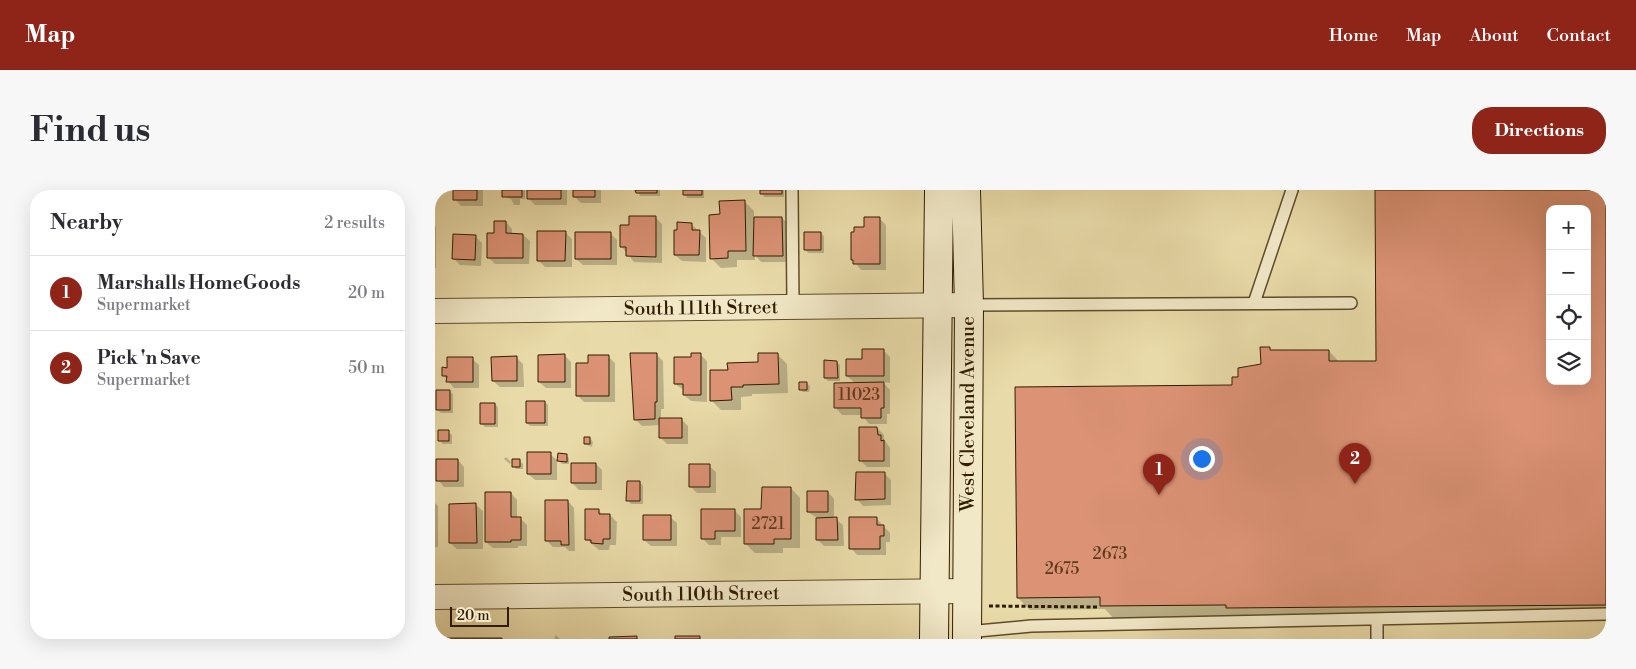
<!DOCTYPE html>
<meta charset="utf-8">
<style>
:root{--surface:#fff;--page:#f7f7f7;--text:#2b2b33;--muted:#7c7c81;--line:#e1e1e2;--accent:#8f2418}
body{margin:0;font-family:"Libre Bodoni",serif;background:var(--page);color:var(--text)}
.controls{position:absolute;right:15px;top:15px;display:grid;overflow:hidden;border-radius:10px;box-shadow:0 5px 20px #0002}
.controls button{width:45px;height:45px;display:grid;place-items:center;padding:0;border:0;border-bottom:1px solid var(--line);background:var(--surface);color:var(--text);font:25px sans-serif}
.scale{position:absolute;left:15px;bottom:12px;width:59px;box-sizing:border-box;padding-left:5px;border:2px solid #311c00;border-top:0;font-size:14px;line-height:18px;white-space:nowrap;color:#311c00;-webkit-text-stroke:4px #f1e8c7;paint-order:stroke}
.you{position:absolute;left:766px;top:268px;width:18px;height:18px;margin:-12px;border:4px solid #fff;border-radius:50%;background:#1a73e8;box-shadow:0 0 0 8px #1a73e833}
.badge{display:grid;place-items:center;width:32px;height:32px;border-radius:50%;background:var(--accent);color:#fff;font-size:16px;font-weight:700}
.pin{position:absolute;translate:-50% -41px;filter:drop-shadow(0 1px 2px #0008)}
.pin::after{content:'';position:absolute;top:26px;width:18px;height:15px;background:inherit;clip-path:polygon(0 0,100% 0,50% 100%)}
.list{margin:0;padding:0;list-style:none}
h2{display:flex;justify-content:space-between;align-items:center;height:65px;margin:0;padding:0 20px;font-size:21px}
h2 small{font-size:16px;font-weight:400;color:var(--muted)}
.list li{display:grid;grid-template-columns:32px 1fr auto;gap:15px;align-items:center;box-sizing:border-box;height:75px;padding:0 20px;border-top:1px solid var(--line)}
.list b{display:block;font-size:19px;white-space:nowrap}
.list p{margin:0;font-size:16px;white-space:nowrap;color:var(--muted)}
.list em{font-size:16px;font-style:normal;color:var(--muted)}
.icon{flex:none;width:28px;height:28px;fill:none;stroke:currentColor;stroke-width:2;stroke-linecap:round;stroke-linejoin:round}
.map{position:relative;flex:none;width:1171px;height:449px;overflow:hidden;border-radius:20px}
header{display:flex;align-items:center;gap:30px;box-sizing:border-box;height:70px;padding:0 25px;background:var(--accent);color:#fff}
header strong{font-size:24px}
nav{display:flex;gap:28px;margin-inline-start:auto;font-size:18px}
.intro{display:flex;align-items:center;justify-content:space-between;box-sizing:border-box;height:120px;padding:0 30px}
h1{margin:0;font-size:35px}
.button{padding:12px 22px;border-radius:20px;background:var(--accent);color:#fff;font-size:18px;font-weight:700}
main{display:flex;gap:30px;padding:0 30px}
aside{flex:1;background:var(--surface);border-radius:20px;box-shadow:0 5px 20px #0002}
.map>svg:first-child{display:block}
.shadow{fill:#0003;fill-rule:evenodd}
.building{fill:#db9275;stroke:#311c00;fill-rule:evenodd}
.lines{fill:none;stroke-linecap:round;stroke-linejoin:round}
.lane-casing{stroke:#5f4c2a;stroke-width:14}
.street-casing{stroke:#5f4c2a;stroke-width:26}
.secondary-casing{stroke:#311c00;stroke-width:30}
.path{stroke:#311c00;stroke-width:3;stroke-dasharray:4 2.5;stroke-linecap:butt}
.lane{stroke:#f1e8c7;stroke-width:11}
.street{stroke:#f1e8c7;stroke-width:24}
.secondary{stroke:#f1e8c7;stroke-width:28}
.labels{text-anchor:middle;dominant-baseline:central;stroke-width:4.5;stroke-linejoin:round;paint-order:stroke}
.number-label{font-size:16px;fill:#5c3a1d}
.street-label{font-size:19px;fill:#311c00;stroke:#f1e8c7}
</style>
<header>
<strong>Map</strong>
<nav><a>Home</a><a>Map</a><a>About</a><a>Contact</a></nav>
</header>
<div class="intro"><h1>Find us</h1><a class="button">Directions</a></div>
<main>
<aside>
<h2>Nearby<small>2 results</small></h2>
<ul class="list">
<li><span class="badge">1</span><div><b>Marshalls HomeGoods</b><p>Supermarket</p></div><em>20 m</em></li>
<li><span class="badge">2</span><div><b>Pick 'n Save</b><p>Supermarket</p></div><em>50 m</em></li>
</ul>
</aside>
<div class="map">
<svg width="1171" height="449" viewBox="0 0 1171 449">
<rect width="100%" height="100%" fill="#e9dba9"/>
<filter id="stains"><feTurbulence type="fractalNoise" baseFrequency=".004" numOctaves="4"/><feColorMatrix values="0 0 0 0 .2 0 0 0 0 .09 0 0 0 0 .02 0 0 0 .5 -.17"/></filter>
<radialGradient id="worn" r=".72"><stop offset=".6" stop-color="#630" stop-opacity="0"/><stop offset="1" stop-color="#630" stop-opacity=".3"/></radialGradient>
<!-- shadow -->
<path class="shadow" d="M20,0H48V16H26L20,9Z
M68,0H90V9H85V15H79L76,9L68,6Z
M93,0H132V15H100L93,8Z
M139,0H166V13H146L140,7Z
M202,0H225V6H205Z
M249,0H269V8H252Z
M326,0H349V7H329Z
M941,0H1171V426L678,428L670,419L595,420L583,408L805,189L827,175L834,159L838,162L894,161L905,173L942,172ZM1115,19H1152V191H1115Z
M309,11L319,21V28H347L354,35V72H326L320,65V70H302V77L286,78L276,68L286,25Z
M221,28L227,34V73L199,72L186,56L195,36Z
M444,28L451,35V80H426L417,69L430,38Z
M71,32L77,39V45H88L95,51L94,74H60L53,67L60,45Z
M256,34L271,48V72L247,71L240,65Z
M0,36L1,37V78H0Z
M130,42L137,49V77H110L103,70Z
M175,43L182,50V75H148L141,69Z
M386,43L389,46V63H373L370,59Z
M40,46L47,53L46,76L25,75L19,69Z
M449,161L455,167V193L448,192L455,200V224H452V234H434L427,225H407L401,218L421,194L412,186L428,170Z
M221,164L228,171L229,219H226V229H246L253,236V254H232L225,247V235L207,236L200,229Z
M265,164L272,171V212L256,211L249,205V200L240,194L257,168Z
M342,164L352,174L353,203L317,204V206L306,207V220H286L276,210L294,181L324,173Z
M130,166L136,172V198H111L104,192Z
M173,166L180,173V212H149L142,205L154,174Z
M81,167L88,174L89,197H65L58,191Z
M37,169L44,175V198H19L8,185L13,179Z
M402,172L405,175V191H393L390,188Z
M371,193L375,196L374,202H368L365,199Z
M14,201L18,204V223H6L3,220Z
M110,212L113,215V236H95L92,233Z
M60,214L63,217V237H50L46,233Z
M442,238L449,245V249L455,258V277H432L426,271Z
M13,242L17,245V254H8L5,251Z
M155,248L158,252L157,257L150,254Z
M115,264L122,270V290H100L93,284Z
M131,265L134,268V274H127L124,271Z
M71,267L76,272L75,274L69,269Z
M23,270L29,277V297H9L3,290Z
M85,271L88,274V279H81L78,276Z
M161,274L167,280V300H144L137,293Z
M274,276L281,282V303H262L255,296Z
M449,283L456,290V315L428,316L422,309Z
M205,292L208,296V314H196L193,310Z
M356,298L365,308V358H348V363H320L310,353L328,320Z
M393,302L399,309V328L408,335L409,356H389L382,349V328L373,322Z
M76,303L82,310V329H86L92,335V356H83V358H58L51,352Z
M133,311L139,318L140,361H134L130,357H118L111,350Z
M0,313L3,316V357H0Z
M41,315L48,321V359H22L15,353Z
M163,320L168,325H175L182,332L181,355H175L174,360H164L151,349Z
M299,320L306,327V347H286V355H274L267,348Z
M235,327L242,333V356H216L209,350Z
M441,328L455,343V352H451V365H422L416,358Z
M121,445L125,449H119Z"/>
<!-- building -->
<path class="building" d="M18,0H42V10H18Z
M67,0H87V7H67Z
M92,0H126V9H92Z
M138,0H160V7H138Z
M200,0H222V3H201Z
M248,0H267V5H248Z
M325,0H347V4H325Z
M940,0H1171V415L791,418V415H787L665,416V407L582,408L580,197L797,195V187H803V178L826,174L825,157H835V160H894V171H941ZM1115,19H1152V191H1115Z
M310,10L311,61H293V68L275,69L274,25L285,24L284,11Z
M194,26H221V67L191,66V57H185V35H194Z
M319,27H347L348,66H318Z
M429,27H445V74H418V70H416V42H419V37H429Z
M59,31H71V43L88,44V68H52V43H59Z
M242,32L257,33V40H265L264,65H239V40H242Z
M102,41H131L130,71H102Z
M140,42H176V69H140Z
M369,42H386V60H369Z
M18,44L41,45L40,70L17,69Z
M427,159H449V186H411V169H427Z
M195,163H222V212H220V229L199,230Z
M256,163H266V205H248V194H239V167H256Z
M323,163H343L344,194L308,195V197H296L297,210L275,211V180H293L292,173L323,172Z
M130,164V192H103V165Z
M153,165H174V206H141V173H153Z
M82,166V191H57L56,167Z
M12,167H38V192H11L12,186H7V177L12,178Z
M389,170L402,171L403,188H389Z
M364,192H372V200H364Z
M449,192V218H446V228H426V218H399V193Z
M1,200H15V220H1Z
M91,211H110V233H91Z
M45,213H60V234H45Z
M224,228H247V248H224Z
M424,237H442L443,245H446V251L449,250V271H424Z
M3,240H14V251H3Z
M149,247H155V254H149Z
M92,262H116V284H92Z
M123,263L132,264V272L122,271Z
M1,269H23V291H1Z
M77,269H85V277H77Z
M136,273H161V293H136Z
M254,274H275V297H254Z
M421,282H450V309L420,310Z
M192,291H205V311H191Z
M327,297H356V349H339V354H309V319H326Z
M372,301H393V322H372Z
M50,302H76V327H86V350H76V352H50Z
M110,310H133L134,355H126V351H110Z
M41,313L42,353H14V314Z
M150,319H164V324H175V349H168V354L156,353V350H150Z
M266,319H300V341H280V349H266Z
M208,325H236V350H208Z
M402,327L403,350H381V328Z
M414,327H442V335H449V346H445V359H414Z
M202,446V449H174V447Z
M240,446H265V449H240Z
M11,448H67V449H11Z"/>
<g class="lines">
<!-- lane casing -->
<g class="lane-casing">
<path id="lane" d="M357,0L358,116
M819,113L857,0
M534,115L916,113
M942,429V449
M532,442L596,436L1171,424"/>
</g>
<!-- street casing -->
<g class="street-casing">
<g id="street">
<path id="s1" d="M0,121L534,115"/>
<path id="s2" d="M0,407L532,401"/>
</g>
</g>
<!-- secondary casing -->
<g class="secondary-casing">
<path id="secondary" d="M531,0L534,115L532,449
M499,449L504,0"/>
</g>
<!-- path -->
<path class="path" d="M554,416L663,417"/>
<!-- lane -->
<use href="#lane" class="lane"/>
<!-- street -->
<use href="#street" class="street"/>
<!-- secondary -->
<use href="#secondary" class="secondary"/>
</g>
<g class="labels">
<!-- number labels -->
<g class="number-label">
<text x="424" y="205">11023</text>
<text x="333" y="334">2721</text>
<text x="675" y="364">2673</text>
<text x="627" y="379">2675</text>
</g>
<!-- street labels -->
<g class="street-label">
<text stroke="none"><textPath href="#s1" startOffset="266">South 111th Street</textPath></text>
<text transform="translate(533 224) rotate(-90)">West Cleveland Avenue</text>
<text stroke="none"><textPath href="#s2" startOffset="266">South 110th Street</textPath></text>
</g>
</g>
<rect width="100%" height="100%" filter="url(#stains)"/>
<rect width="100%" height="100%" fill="url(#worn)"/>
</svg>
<div class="controls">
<button>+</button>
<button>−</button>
<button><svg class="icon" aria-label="locate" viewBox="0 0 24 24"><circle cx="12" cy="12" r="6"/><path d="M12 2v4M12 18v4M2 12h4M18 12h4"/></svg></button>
<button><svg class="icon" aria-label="layers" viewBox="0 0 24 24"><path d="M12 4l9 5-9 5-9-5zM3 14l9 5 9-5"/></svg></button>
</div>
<div class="scale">20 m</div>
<div class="you"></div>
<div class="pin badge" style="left:724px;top:305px">1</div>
<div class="pin badge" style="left:920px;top:294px">2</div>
</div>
</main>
